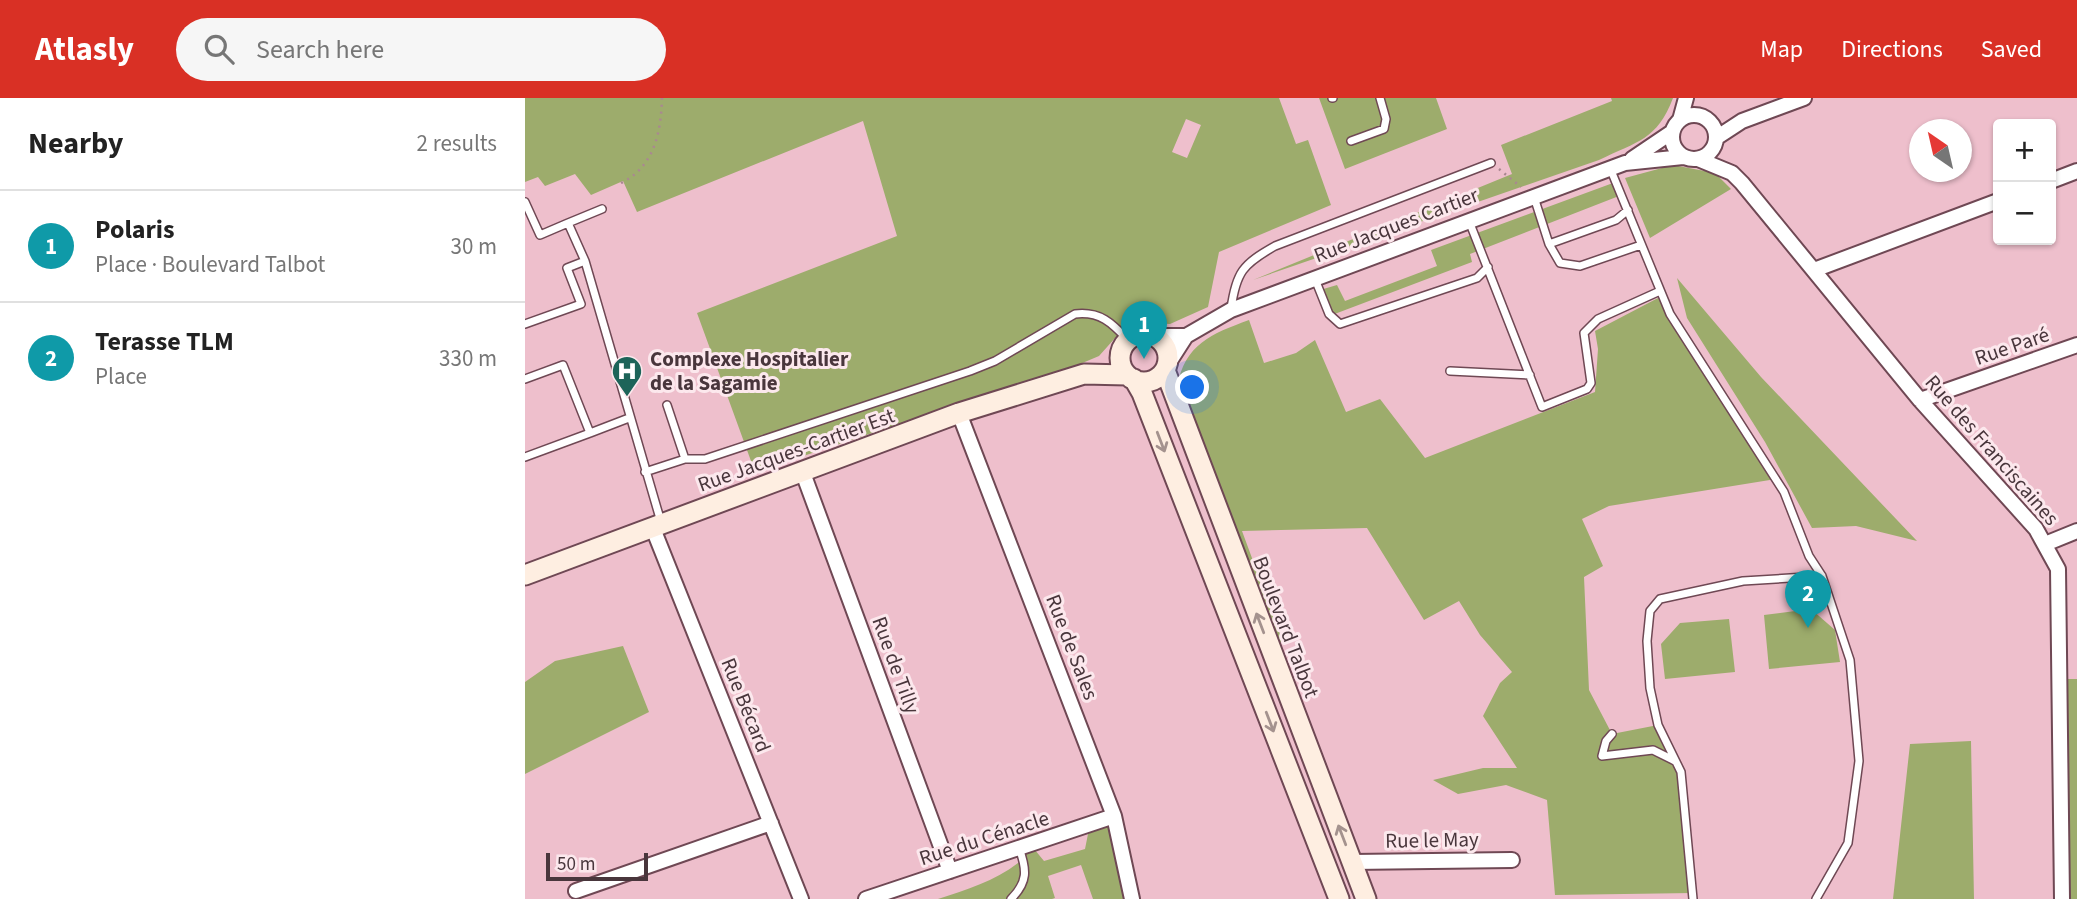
<!DOCTYPE html>
<meta charset="utf-8">
<style>
:root{--surface:#fff;--page:#f6f6f6;--text:#222;--muted:#767676;--line:#e0e0e0;--accent:#d93025}
body{margin:0;font-family:"Source Sans 3",sans-serif;background:var(--page);color:var(--text)}
.controls{position:absolute;right:21px;top:21px;display:grid;overflow:hidden;border-radius:7px;box-shadow:0 2px 5px #0004}
.controls button{width:63px;height:63px;display:grid;place-items:center;padding:0;border:0;border-bottom:2px solid var(--line);background:var(--surface);color:var(--text);font:35px sans-serif}
.compass{position:absolute;left:1384px;top:21px;width:63px;height:63px;border-radius:50%;background:var(--surface);box-shadow:0 2px 5px #0004;rotate:326deg}
.scale{position:absolute;left:21px;bottom:18px;width:102px;box-sizing:border-box;padding-left:7px;border:4px solid #49363c;border-top:0;font-size:19px;line-height:24px;white-space:nowrap;color:#49363c;-webkit-text-stroke:5px #fce8ed;paint-order:stroke}
.you{position:absolute;left:668px;top:290px;width:24px;height:24px;margin:-18px;border:5px solid #fff;border-radius:50%;background:#1a73e8;box-shadow:0 0 0 10px #1a73e833}
.badge{display:grid;place-items:center;width:46px;height:46px;border-radius:50%;background:var(--accent);color:#fff;font-size:23px;font-weight:700}
.pin{position:absolute;translate:-50% -58px;filter:drop-shadow(0 2px 4px #0008)}
.pin::after{content:'';position:absolute;top:37px;width:24px;height:21px;background:inherit;clip-path:polygon(0 0,100% 0,50% 100%)}
.list{margin:0;padding:0;list-style:none}
h2{display:flex;justify-content:space-between;align-items:center;height:91px;margin:0;padding:0 28px;font-size:30px}
h2 small{font-size:23px;font-weight:400;color:var(--muted)}
.list li{display:grid;grid-template-columns:46px 1fr auto;gap:21px;align-items:center;box-sizing:border-box;height:112px;padding:0 28px;border-top:2px solid var(--line)}
.list b{display:block;font-size:26px;white-space:nowrap}
.list p{margin:0;font-size:23px;white-space:nowrap;color:var(--muted)}
.list em{font-size:23px;font-style:normal;color:var(--muted)}
.icon{flex:none;width:38px;height:38px;fill:none;stroke:currentColor;stroke-width:2;stroke-linecap:round;stroke-linejoin:round}
.map{position:relative;flex:none;width:1552px;height:801px;overflow:hidden}
header{display:flex;align-items:center;gap:42px;box-sizing:border-box;height:98px;padding:0 35px;background:var(--accent);color:#fff}
header strong{font-size:33px}
nav{display:flex;gap:38px;margin-inline-start:auto;font-size:24px}
.search{width:490px;height:63px;background:var(--page);display:flex;align-items:center;gap:18px;box-sizing:border-box;padding:0 24px;border-radius:38px;color:var(--muted);font-size:26px}
main{display:flex}
aside{flex:1;background:var(--surface)}
.map>svg:first-child{display:block}
.green{fill:#9dac6c;fill-rule:evenodd}
.lines{fill:none;stroke-linecap:round;stroke-linejoin:round}
.lane-casing{stroke:#6f4854;stroke-width:10}
.street-casing{stroke:#6f4854;stroke-width:18}
.secondary-casing{stroke:#6f4854;stroke-width:23}
.path{stroke:#aa8791;stroke-width:2.5;stroke-dasharray:2 5;stroke-linecap:butt}
.lane{stroke:#fff;stroke-width:7}
.street{stroke:#fff;stroke-width:14}
.secondary{stroke:#feeee1;stroke-width:19}
.oneway{stroke:#a4928e}
.labels{text-anchor:middle;dominant-baseline:central;stroke-width:6;stroke-linejoin:round;paint-order:stroke}
.street-label{font-size:21px;fill:#49363c;stroke:#fce8ed}
.poi-label{font-size:21px;font-weight:bold;fill:#49363c;stroke:#fce8ed;text-anchor:start}
</style>
<header>
<strong>Atlasly</strong>
<div class="search"><svg class="icon" aria-label="search" viewBox="0 0 24 24"><circle cx="10" cy="10" r="6"/><path d="M15 15l6 6"/></svg>Search here</div>
<nav><a>Map</a><a>Directions</a><a>Saved</a></nav>
</header>
<main>
<aside>
<h2>Nearby<small>2 results</small></h2>
<ul class="list">
<li><span class="badge" style="background:#0f9aa8">1</span><div><b>Polaris</b><p>Place · Boulevard Talbot</p></div><em>30 m</em></li>
<li><span class="badge" style="background:#0f9aa8">2</span><div><b>Terasse TLM</b><p>Place</p></div><em>330 m</em></li>
</ul>
</aside>
<div class="map">
<svg width="1552" height="801" viewBox="0 0 1552 801">
<rect width="100%" height="100%" fill="#eebfcc"/>
<!-- green -->
<path class="green" d="M0,0H754L771,46L783,42L806,107L694,154L683,209L645,226L609,224L599,230L574,258L555,266L230,374L172,215L372,138L338,23L112,114L98,83L66,97L50,76L20,88L13,79L0,84ZM661,21L676,27L662,60L647,54Z
M794,0H911L922,31L820,71Z
M1086,0H1148C1132,42 1113,43 1074,62L728,182L987,76L976,47L1087,3Z
M1148,67L1190,75L1206,91L1125,140L1100,80Z
M1088,85L1094,98L945,156L947,164L807,217L795,192L812,187L820,203L912,168L906,152Z
M1152,180L1236,279L1392,443L1331,428L1287,430L1240,344L1162,220Z
M1133,200L1251,381L1084,408L1057,421L1078,468L1059,479L1064,592L1087,636L1133,627L1156,674L1168,795L1030,797L1022,702L981,687L933,696L908,682L958,670H992L958,618L975,585L987,574L955,537L934,503L899,522L842,430L717,433L758,544L748,545L652,289C660,246 686,236 724,222L739,265L771,255L790,242L821,314L855,301L900,360L1070,294L1073,251L1070,233Z
M1286,511L1310,532L1315,564L1244,571L1239,517Z
M1204,521L1210,574L1140,581L1136,546L1155,525Z
M98,548L124,614L0,676V584L30,563Z
M1536,581H1552V801H1537Z
M1446,643L1449,801H1368L1385,646Z
M589,718L607,801H568L556,767L523,778L530,800L527,801H413C444,791 473,782 498,761L494,750L505,746L519,763L560,751L565,726Z"/>
<g class="lines">
<!-- lane casing -->
<g class="lane-casing">
<path id="lane" d="M807,0H808
M826,43L859,31L861,21L855,0
M1085,70L1145,216L1259,394L1284,458L1297,478L1325,562L1334,663L1323,745L1291,801
M1009,99L1024,146L1035,165L1055,168L1116,147
M0,104L15,137L43,125L60,163L42,170L56,206L0,226
M944,123L1017,309L1062,291L1066,285L1059,235L1073,221L1135,193
M43,125L77,111
M1024,146L1091,122L1103,112
M60,163L136,424
M790,181L804,216L815,226L952,180L963,169
M706,211C711,174 718,166 750,148L966,65
M925,273L1005,277
M0,281L38,267L65,335L0,359
M65,335L104,320
M160,361H180L445,273L470,263L550,216C575,213 587,225 603,242
M120,374L160,361L142,307
M1087,636L1081,643L1077,658L1128,652L1150,663
M486,801C503,784 502,772 494,750
M1168,801L1156,674L1133,627L1125,590L1122,543L1125,513L1135,501L1218,483L1297,478"/>
</g>
<!-- street casing -->
<g class="street-casing">
<path id="street" d="M1147 39a22 22 0 1 1 44 0a22 22 0 1 1-44 0Z
M1155,22L1161,0
M1191,40L1217,23L1279,0
M1107,61L1147,34
M1173,61L1207,75L1217,85L1395,302L1511,431L1533,471L1537,801
M1526,83L1552,73
M1289,172L1473,103
M630,238H661
M643,266L661,238L706,212L1100,65L1158,59
M1395,302L1552,247
M434,315L589,718L607,801
M278,375L425,773
M127,428L276,801
M1520,446L1552,433
M827,764L987,762
M51,793L246,725
M341,801L589,718"/>
</g>
<!-- secondary casing -->
<g class="secondary-casing">
<path id="secondary" d="M595 260a24 24 0 1 1 48 0a24 24 0 1 1-48 0Z
M640,272L841,801
M609,281L617,295L814,801
M0,477L434,315L559,276L602,277"/>
</g>
<!-- path -->
<path class="path" d="M974,71L996,89
M96,85C129,69 136,35 137,0"/>
<!-- lane -->
<use href="#lane" class="lane"/>
<!-- street -->
<use href="#street" class="street"/>
<!-- secondary -->
<use href="#secondary" class="secondary"/>
</g>
<!-- one-way arrows -->
<defs><path id="oneway-shaft" d="M-6 0H5M1.5-3L5.5 0L1.5 3" fill="none" stroke-width="1.6" stroke-linecap="round" stroke-linejoin="round" transform="scale(1.75)"/></defs>
<g class="oneway">
<use href="#oneway-shaft" transform="translate(636 344) rotate(69)"/>
<use href="#oneway-shaft" transform="translate(735 525) rotate(-111)"/>
<use href="#oneway-shaft" transform="translate(745 624) rotate(69)"/>
<use href="#oneway-shaft" transform="translate(817 737) rotate(-111)"/>
</g>
<!-- icons -->
<defs>
<g id="hospital-pin" transform="scale(1.575)"><path d="M0 17L-7.5 6A9.5 9.5 0 1 1 7.5 6Z" fill="#1d6459" stroke="#fce8ed"/><path d="M-5-5h3v3.5h4V-5h3V5h-3V1.5h-4V5h-3Z" fill="#fff"/></g>
</defs>
<g fill-rule="evenodd">
<use href="#hospital-pin" x="102" y="273"/>
</g>
<g class="labels">
<!-- street labels -->
<g class="street-label">
<text transform="translate(871 127) rotate(-21)">Rue Jacques Cartier</text>
<text transform="translate(1487 248) rotate(-19)">Rue Paré</text>
<text transform="translate(271 352) rotate(-20)">Rue Jacques-Cartier Est</text>
<text transform="translate(1467 352) rotate(49)">Rue des Franciscaines</text>
<text transform="translate(761 529) rotate(69)">Boulevard Talbot</text>
<text transform="translate(547 549) rotate(69)">Rue de Sales</text>
<text transform="translate(371 567) rotate(70)">Rue de Tilly</text>
<text transform="translate(221 607) rotate(68)">Rue Bécard</text>
<text transform="translate(459 740) rotate(-18)">Rue du Cénacle</text>
<text transform="translate(907 742) rotate(-1)">Rue le May</text>
</g>
<!-- poi labels -->
<g class="poi-label">
<text x="125" y="261">Complexe Hospitalier<tspan x="125" dy="24">de la Sagamie</tspan></text>
</g>
</g>
</svg>
<div class="controls">
<button>+</button>
<button>−</button>
</div>
<svg class="compass" viewBox="-18 -18 36 36"><path d="M0-13l5 13h-10z" fill="#e53935"/><path d="M0 13l5-13h-10z" fill="#767676"/></svg>
<div class="scale">50 m</div>
<div class="you"></div>
<div class="pin badge" style="left:619px;top:261px;background:#0f9aa8">1</div>
<div class="pin badge" style="left:1283px;top:530px;background:#0f9aa8">2</div>
</div>
</main>
